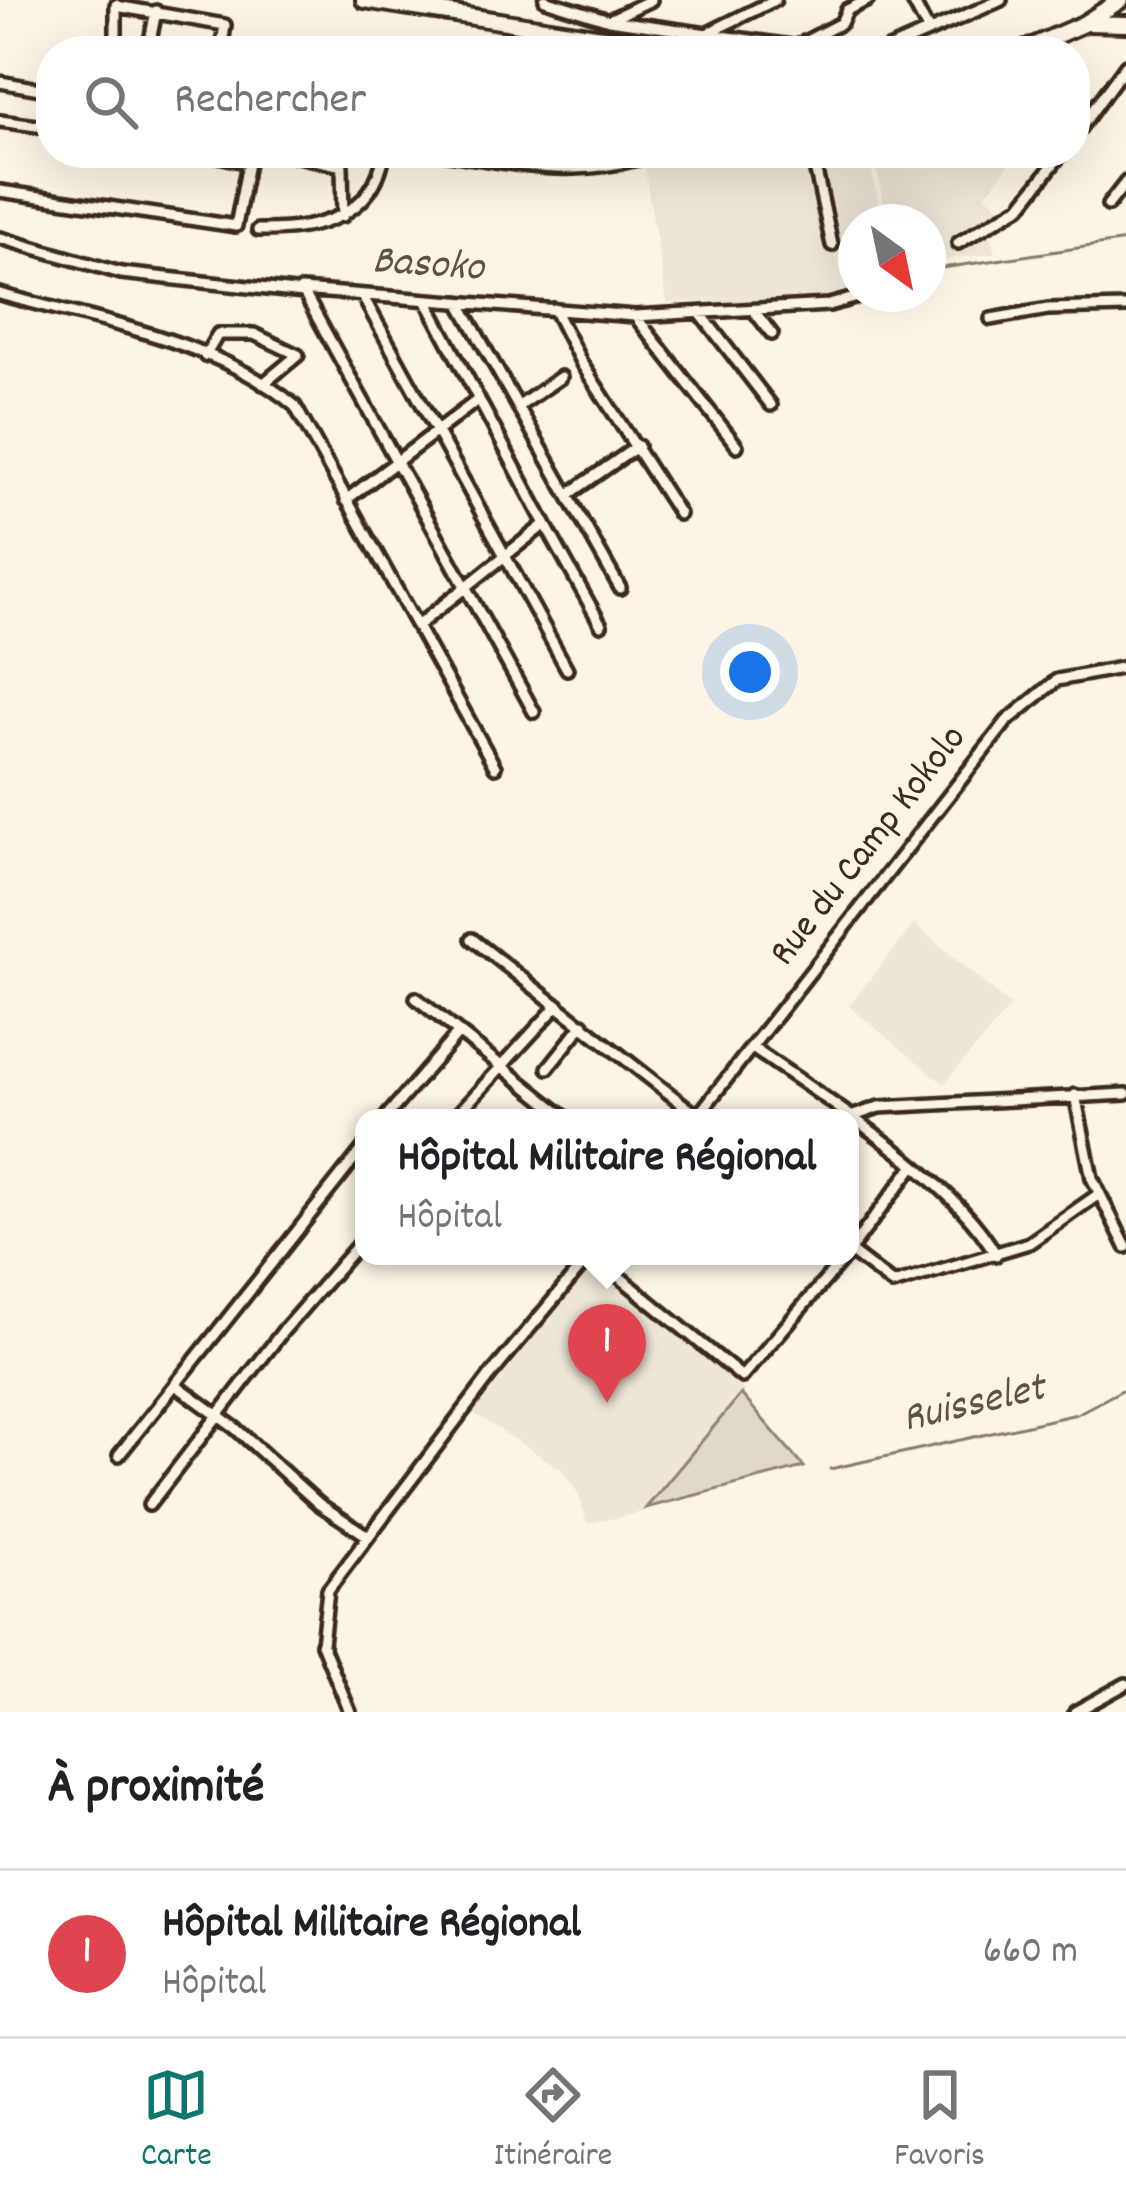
<!DOCTYPE html>
<html lang="fr">
<meta charset="utf-8">
<style>
:root{--surface:#fff;--page:#f2f2f2;--text:#202124;--muted:#757577;--line:#e0e0e0;--accent:#0f766e}
body{margin:0;font-family:Dekko,sans-serif;background:var(--page);color:var(--text)}
.compass{position:absolute;left:838px;top:204px;width:108px;height:108px;border-radius:50%;background:var(--surface);box-shadow:0 12px 48px #0002;rotate:147deg}
.you{position:absolute;left:750px;top:672px;width:42px;height:42px;margin:-30px;border:9px solid #fff;border-radius:50%;background:#1a73e8;box-shadow:0 0 0 18px #1a73e833}
.badge{display:grid;place-items:center;width:78px;height:78px;border-radius:50%;background:var(--accent);color:#fff;font-size:39px;font-weight:700}
.pin{position:absolute;translate:-50% -99px;filter:drop-shadow(0 3px 6px #0008)}
.pin::after{content:'';position:absolute;top:63px;width:42px;height:36px;background:inherit;clip-path:polygon(0 0,100% 0,50% 100%)}
.popup{position:absolute;left:355px;top:1109px;width:504px;height:156px;box-sizing:border-box;display:grid;place-content:center;border-radius:24px;background:var(--surface);filter:drop-shadow(0 3px 9px #0005);font-size:39px;white-space:nowrap;color:var(--muted)}
.popup b{font-size:45px;color:var(--text)}
.popup::after{content:'';position:absolute;left:50%;top:100%;margin-left:-24px;border:24px solid transparent;border-top-color:var(--surface)}
.list{margin:0;padding:0;list-style:none}
h2{display:flex;justify-content:space-between;align-items:center;height:156px;margin:0;padding:0 48px;font-size:51px}
h2 small{font-size:39px;font-weight:400;color:var(--muted)}
.list li{display:grid;grid-template-columns:78px 1fr auto;gap:36px;align-items:center;box-sizing:border-box;height:168px;padding:0 48px;border-top:3px solid var(--line)}
.list b{display:block;font-size:45px;white-space:nowrap}
.list p{margin:0;font-size:39px;white-space:nowrap;color:var(--muted)}
.list em{font-size:39px;font-style:normal;color:var(--muted)}
.icon{flex:none;width:66px;height:66px;fill:none;stroke:currentColor;stroke-width:2;stroke-linecap:round;stroke-linejoin:round}
.map{position:relative;flex:none;width:1126px;height:1712px;overflow:hidden}
.search{position:absolute;background:var(--surface);box-shadow:0 12px 48px #0002;left:36px;right:36px;top:36px;height:132px;display:flex;align-items:center;gap:30px;box-sizing:border-box;padding:0 42px;border-radius:48px;color:var(--muted);font-size:45px}
.sheet{height:324px;background:var(--surface)}
nav{display:flex;justify-content:space-around;align-items:center;box-sizing:border-box;height:168px;border-top:3px solid var(--line);background:var(--surface);font-size:33px;color:var(--muted)}
nav a{display:grid;justify-items:center;gap:6px}
nav .on{color:var(--accent)}
.map>svg:first-child{display:block}
.built{fill:#eee6d6}
.green{fill:#e0d8c8;stroke:#8e8173;stroke-width:3}
.lines{fill:none;stroke-linecap:round;stroke-linejoin:round}
.stream{stroke:#85796b;stroke-width:3}
.street-casing{stroke:#3b2a1e;stroke-width:18}
.primary-casing{stroke:#3b2a1e;stroke-width:22}
.street{stroke:#fcf5e5;stroke-width:9}
.primary{stroke:#fcf5e5;stroke-width:14}
.labels{text-anchor:middle;dominant-baseline:central;stroke-width:9;stroke-linejoin:round;paint-order:stroke}
.street-label{font-size:39px;fill:#3b2a1e;stroke:#fcf5e5}
.water-label{font-size:42px;font-style:italic;fill:#605144;stroke:#fcf5e5}
</style>
<div class="map">
<svg width="1126" height="1712" viewBox="0 0 1126 1712">
<rect width="100%" height="100%" fill="#fcf5e5"/>
<filter id="ink" filterUnits="userSpaceOnUse"><feTurbulence type="fractalNoise" baseFrequency=".00833" numOctaves="2"/><feDisplacementMap in="SourceGraphic" scale="24" xChannelSelector="R" yChannelSelector="G"/><feConvolveMatrix kernelMatrix="1 2 1 2 8 2 1 2 1" color-interpolation-filters="sRGB"/></filter>
<g filter="url(#ink)">
<!-- built -->
<path class="built" d="M642,153H868L882,222H856V287L822,298L667,303Z
M873,153H1019L985,195L1004,212L989,232L995,253L928,262V222H888Z
M914,924L1011,1006L944,1084L849,1006Z
M592,1267L731,1374L744,1391L643,1512L587,1524L578,1493L561,1469L473,1413Z"/>
<!-- green -->
<path class="green" d="M741,1394L804,1467L646,1508Z"/>
<g class="lines">
<!-- stream -->
<path class="stream" d="M928,270L1126,241
M224,280L298,286
M846,296L856,293
M830,1469L1077,1414L1126,1388"/>
<!-- street casing -->
<g class="street-casing">
<path id="street" d="M545,0L609,20L827,51
M912,0L928,30
M116,5V51
M116,6L225,25L221,51
M609,20L651,0
M710,32L775,0
M793,48L841,23L847,10L868,0
M148,51L156,11
M884,51L1001,0
M0,82L51,91
M0,121L51,128
M1075,135L1126,65
M284,153L342,166L343,216
M442,153C527,165 575,180 659,153
M812,153L832,245
M0,191L236,226L248,163L207,153
M1108,205L1126,182
M258,230C314,231 374,219 384,153
M0,238L121,273L304,293L534,712
M958,243L1021,206L1062,153
M301,290L635,316L829,305L869,294
M0,294C96,321 217,340 295,406L495,767
M362,295L567,669
M459,302L620,588
M554,309L582,364L679,514
M754,311L772,334
M700,313L771,405
M635,316L737,446
M991,319L1048,309L1126,307
M205,356L218,334H254L298,355L263,384
M518,407L561,377
M569,494L638,446
M346,500L479,399
M545,524L601,625
M417,626L545,524L426,300
M472,939L698,1116
M416,998L566,1118
M751,1047C823,1097 955,1180 996,1255
M548,1068L583,1024
M1075,1095L1092,1178L1126,1247
M851,1117L879,1107L1126,1094
M385,1118L459,1032
M454,1118L558,1005
M696,1118L1007,721L1057,680L1126,667
M850,1250L912,1168
M850,1251L893,1284L1029,1243L1099,1194
M594,1256L742,1377L846,1256
M176,1385L235,1428L319,1504L366,1535
M119,1455L364,1147
M149,1505L283,1331L364,1238
M350,1712L322,1644L328,1590L489,1377L590,1256
M1075,1712L1126,1684"/>
</g>
<!-- primary casing -->
<g class="primary-casing">
<path id="primary" d="M364,0L692,51
M1088,23L1126,24
M1021,51L1083,24L1121,0"/>
</g>
<!-- street -->
<use href="#street" class="street"/>
<!-- primary -->
<use href="#primary" class="primary"/>
</g>
</g>
<g class="labels">
<!-- street labels -->
<g class="street-label">
<text transform="translate(870 847) rotate(-52)">Rue du Camp Kokolo</text>
</g>
<!-- water labels -->
<g class="water-label">
<text transform="translate(428 267) rotate(4)">Basoko</text>
<text transform="translate(974 1406) rotate(-13)">Ruisselet</text>
</g>
</g>
</svg>
<svg class="compass" viewBox="-18 -18 36 36"><path d="M0-13l5 13h-10z" fill="#e53935"/><path d="M0 13l5-13h-10z" fill="#757577"/></svg>
<div class="you"></div>
<div class="pin badge" style="left:607px;top:1403px;background:#e0444e">1</div>
<div class="popup"><b>Hôpital Militaire Régional</b>Hôpital</div>
<div class="search"><svg class="icon" aria-label="search" viewBox="0 0 24 24"><circle cx="10" cy="10" r="6"/><path d="M15 15l6 6"/></svg>Rechercher</div>
</div>
<section class="sheet">
<h2>À proximité<small></small></h2>
<ul class="list">
<li><span class="badge" style="background:#e0444e">1</span><div><b>Hôpital Militaire Régional</b><p>Hôpital</p></div><em>660 m</em></li>
</ul>
</section>
<nav>
<a class="on"><svg class="icon" aria-label="map" viewBox="0 0 24 24"><path d="M3 6l6-2 6 2 6-2v14l-6 2-6-2-6 2zM9 4v14M15 6v14"/></svg>Carte</a>
<a><svg class="icon" aria-label="directions" viewBox="0 0 24 24"><path d="M12 3l9 9-9 9-9-9zM9 14v-3h6M13 9l2 2-2 2"/></svg>Itinéraire</a>
<a><svg class="icon" aria-label="saved" viewBox="0 0 24 24"><path d="M7 4h10v16l-5-4-5 4z"/></svg>Favoris</a>
</nav>
